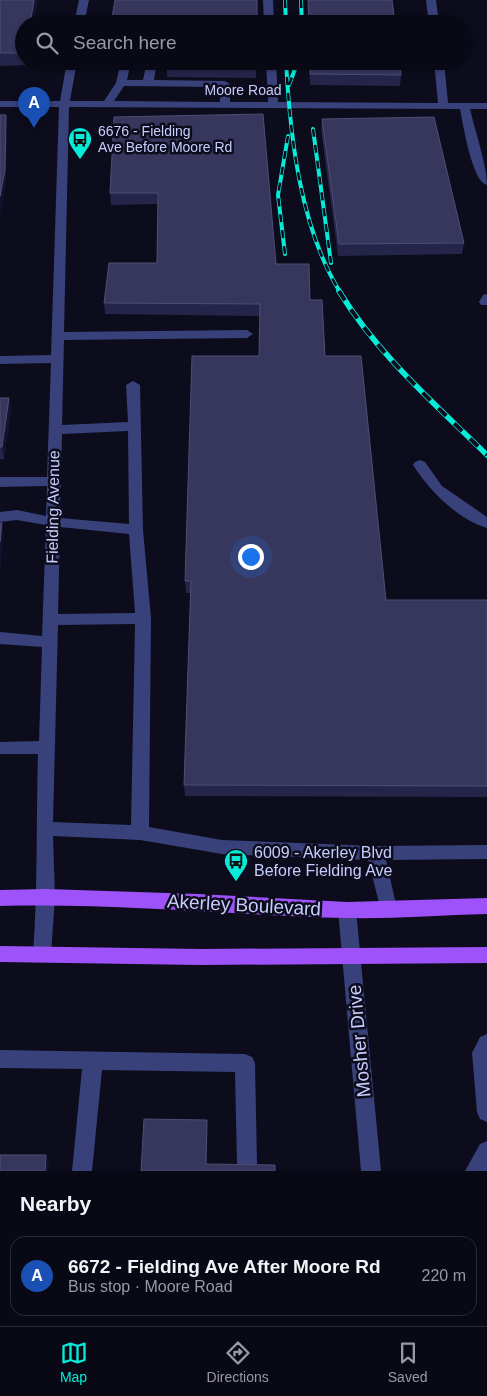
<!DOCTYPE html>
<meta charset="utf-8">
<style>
:root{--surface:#090915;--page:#12121e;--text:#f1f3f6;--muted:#999aa0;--line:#292a34;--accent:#07ebd9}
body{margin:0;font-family:Arial,sans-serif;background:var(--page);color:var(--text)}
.you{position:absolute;left:250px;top:556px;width:18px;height:18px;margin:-12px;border:4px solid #fff;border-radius:50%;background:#1a73e8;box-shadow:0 0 0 8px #1a73e833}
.badge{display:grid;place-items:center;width:32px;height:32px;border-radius:50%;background:var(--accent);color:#fff;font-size:16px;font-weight:700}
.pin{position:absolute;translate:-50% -41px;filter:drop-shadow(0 1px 2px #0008)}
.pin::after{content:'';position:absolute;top:26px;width:18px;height:15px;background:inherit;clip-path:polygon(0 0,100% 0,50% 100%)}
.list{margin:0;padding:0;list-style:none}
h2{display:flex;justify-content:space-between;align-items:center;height:65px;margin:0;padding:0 20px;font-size:21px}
h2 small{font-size:16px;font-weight:400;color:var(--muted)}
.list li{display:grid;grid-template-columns:32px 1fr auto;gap:15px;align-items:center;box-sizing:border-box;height:80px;margin:0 10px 10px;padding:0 10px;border:1px solid var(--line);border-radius:15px}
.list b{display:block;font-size:19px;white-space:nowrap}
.list p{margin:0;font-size:16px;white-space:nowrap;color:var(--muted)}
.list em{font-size:16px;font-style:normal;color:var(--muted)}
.icon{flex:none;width:28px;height:28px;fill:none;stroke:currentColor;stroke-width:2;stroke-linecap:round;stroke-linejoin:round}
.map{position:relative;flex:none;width:487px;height:1171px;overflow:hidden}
.search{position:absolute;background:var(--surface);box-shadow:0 1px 4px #0004;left:15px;right:15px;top:15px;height:55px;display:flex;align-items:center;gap:12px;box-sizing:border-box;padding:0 18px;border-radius:28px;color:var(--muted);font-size:19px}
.sheet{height:155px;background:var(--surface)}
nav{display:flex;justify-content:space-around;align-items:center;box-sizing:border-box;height:70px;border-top:1px solid var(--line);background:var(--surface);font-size:14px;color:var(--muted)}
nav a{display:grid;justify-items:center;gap:2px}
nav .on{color:var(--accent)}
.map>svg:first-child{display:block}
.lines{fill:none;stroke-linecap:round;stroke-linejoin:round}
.minor{fill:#38417a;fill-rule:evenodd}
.major{fill:#9e53fa;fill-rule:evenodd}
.rail-far1-casing{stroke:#07ebd9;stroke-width:4}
.rail-casing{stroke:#07ebd9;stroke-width:5.5}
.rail-far1{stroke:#0c0c1c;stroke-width:2.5;stroke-dasharray:8;stroke-linecap:butt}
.rail{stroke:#0c0c1c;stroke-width:4;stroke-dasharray:11;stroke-linecap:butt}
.wall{fill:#25254a}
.shaded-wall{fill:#14132f}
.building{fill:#37375d;stroke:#4e4e76}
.labels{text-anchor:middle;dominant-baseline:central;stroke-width:5;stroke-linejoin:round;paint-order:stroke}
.far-street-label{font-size:14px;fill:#c8ccfd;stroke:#0c0c1c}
.far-poi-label{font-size:14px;fill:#c8ccfd;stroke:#0c0c1c;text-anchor:start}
.street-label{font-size:16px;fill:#c8ccfd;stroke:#0c0c1c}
.poi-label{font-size:16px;fill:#c8ccfd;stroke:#0c0c1c;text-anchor:start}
.near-street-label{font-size:19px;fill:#c8ccfd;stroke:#0c0c1c}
</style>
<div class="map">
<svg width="487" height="1171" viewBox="0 0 487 1171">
<rect width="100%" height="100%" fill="#0c0c1c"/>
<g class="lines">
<!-- minor -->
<path class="minor" d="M79,0H89L84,24H74Z
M263,0H273L274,24H264Z
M426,0H436L439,24H429Z
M67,61H77L70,101H104L116,83L121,61H131L127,80H143L147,61H157L154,80L225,81L230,84V102H268L266,61H276L278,102L438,103L434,61H444L448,103H487V109H470C475,131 487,165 487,185C472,182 463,124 460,109L69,107L64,332L247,330L253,334L247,338L64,340L62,425L128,422L126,385L133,381L140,385L143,530L151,618L149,827L222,840L375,846L487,845V859L386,860L397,909L394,914L388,917L382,914L368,860L222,854L140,840L53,836L55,897L51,954L49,960L42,962L35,960L33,954C38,887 36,821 38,754H0V742L39,741L42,647L0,644V632L42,636L46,525L17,520L0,522V512L17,510L46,516L47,486L0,487V477H47L51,363L0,364V356L51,355L59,107H0V101H60ZM124,86L220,87V102L114,101ZM128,431L129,524L60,518L62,434ZM60,527L129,534L135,613L58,614ZM135,624L131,825L53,822L58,625Z
M487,294V305H481L479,302L483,295Z
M420,460L425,462L442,486L487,517V528C457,519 429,490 413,465L415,462Z
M347,902L353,905L356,910L381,1171H361L338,910L341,905Z
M487,1034V1122L480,1119L477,1112L472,1053L480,1037Z
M0,1050L245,1054L252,1057L255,1063L257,1163L254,1170L242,1171L237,1163L235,1072L102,1070L92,1171H72L82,1069L0,1068Z
M487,1141V1171H465L480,1144Z"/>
<!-- major -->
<path class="major" d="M46,889L198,894L347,902L487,898V914C440,915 393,919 346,918C231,915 116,903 0,906V890Z
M0,946L201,949L487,947V963L201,965L0,962Z"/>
<!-- rail-far1 casing -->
<g class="rail-far1-casing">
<path id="rail-far1" d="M285,0L286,24
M301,0L302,24
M286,61C290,136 300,227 340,292
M289,85L298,61
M313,129L331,263
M285,254L278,195L288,136"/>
</g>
<!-- rail casing -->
<g class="rail-casing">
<path id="rail" d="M339,291C378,355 434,403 487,455"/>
</g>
<!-- rail-far1 -->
<use href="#rail-far1" class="rail-far1"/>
<!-- rail -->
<use href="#rail" class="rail"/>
</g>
<!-- wall -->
<path class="wall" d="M0,0H38L33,24H24V61H26L25,65L0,66Z
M256,61V78L167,77V66Z
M309,61H400L401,75L400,86L310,85Z
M114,117L276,264L310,300L386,600H487V797L185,796L184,785L191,593H186L185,581L259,356L260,316L105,314L104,303L157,263L158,204L111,205L110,193Z
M322,119L464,243L462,254L338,256L321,130Z
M0,398H9L11,410L4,459H0Z"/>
<!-- shaded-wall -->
<path class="shaded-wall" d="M34,0H38L33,24H30Z
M6,115L7,126L6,181L0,216V196Z
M9,398L11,410L4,459L2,447Z
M2,523L3,535L0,576V542Z
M207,1120L208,1130L206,1171V1164Z
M46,1155L49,1165L48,1171H45Z"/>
<!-- building -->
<path class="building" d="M0,0H34L30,24H24V53H0Z
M115,0H257V24H111Z
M308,0H392L395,24H309Z
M167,61H256V67L167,66Z
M310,61H400L401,75L310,74Z
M263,114L276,264H309L310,300H322L325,356H361L386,600H487V786L184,785L191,581H185L192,356H259L260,304L104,303L109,263H157L158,193H110L114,117Z
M0,115H6L5,170L0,196Z
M434,117L464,243L339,244L322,119Z
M0,398H9L2,447H0Z
M0,523H2L0,542Z
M144,1119L207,1120L206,1164L275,1165V1171H141Z
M0,1155H46L45,1171H0Z"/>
<!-- icons -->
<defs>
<g id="bus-pin" transform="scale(1.25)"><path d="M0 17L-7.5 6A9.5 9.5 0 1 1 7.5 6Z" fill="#07ebd9" stroke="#0c0c1c"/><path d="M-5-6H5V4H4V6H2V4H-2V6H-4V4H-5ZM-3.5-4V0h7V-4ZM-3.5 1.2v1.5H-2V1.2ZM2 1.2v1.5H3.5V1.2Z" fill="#111"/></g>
</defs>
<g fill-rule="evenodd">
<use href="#bus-pin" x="80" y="139"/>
<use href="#bus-pin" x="236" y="861"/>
</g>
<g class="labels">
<!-- far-street labels -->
<g class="far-street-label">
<text x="243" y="90">Moore Road</text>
</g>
<!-- far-poi labels -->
<g class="far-poi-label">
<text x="98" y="131">6676 - Fielding<tspan x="98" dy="16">Ave Before Moore Rd</tspan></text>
</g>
<!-- street labels -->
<g class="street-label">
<text transform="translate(53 507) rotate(-89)">Fielding Avenue</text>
</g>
<!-- poi labels -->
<g class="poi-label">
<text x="254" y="852">6009 - Akerley Blvd<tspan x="254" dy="18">Before Fielding Ave</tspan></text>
</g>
<!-- near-street labels -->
<g class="near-street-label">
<text transform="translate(244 905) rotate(3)">Akerley Boulevard</text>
<text transform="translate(359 1041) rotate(-95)">Mosher Drive</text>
</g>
</g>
</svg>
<div class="you"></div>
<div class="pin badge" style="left:34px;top:128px;background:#1a4fb4">A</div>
<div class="search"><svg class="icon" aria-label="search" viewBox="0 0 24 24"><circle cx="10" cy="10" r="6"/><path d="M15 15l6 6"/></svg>Search here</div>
</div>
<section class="sheet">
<h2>Nearby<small></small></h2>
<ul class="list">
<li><span class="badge" style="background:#1a4fb4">A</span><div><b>6672 - Fielding Ave After Moore Rd</b><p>Bus stop · Moore Road</p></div><em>220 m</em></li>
</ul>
</section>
<nav>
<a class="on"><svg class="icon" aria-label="map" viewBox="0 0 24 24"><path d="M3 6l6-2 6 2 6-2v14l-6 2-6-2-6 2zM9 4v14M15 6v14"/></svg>Map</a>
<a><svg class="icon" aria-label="directions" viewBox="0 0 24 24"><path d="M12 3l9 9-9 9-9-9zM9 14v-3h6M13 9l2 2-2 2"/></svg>Directions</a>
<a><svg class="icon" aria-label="saved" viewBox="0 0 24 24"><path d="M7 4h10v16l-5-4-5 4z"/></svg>Saved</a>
</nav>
